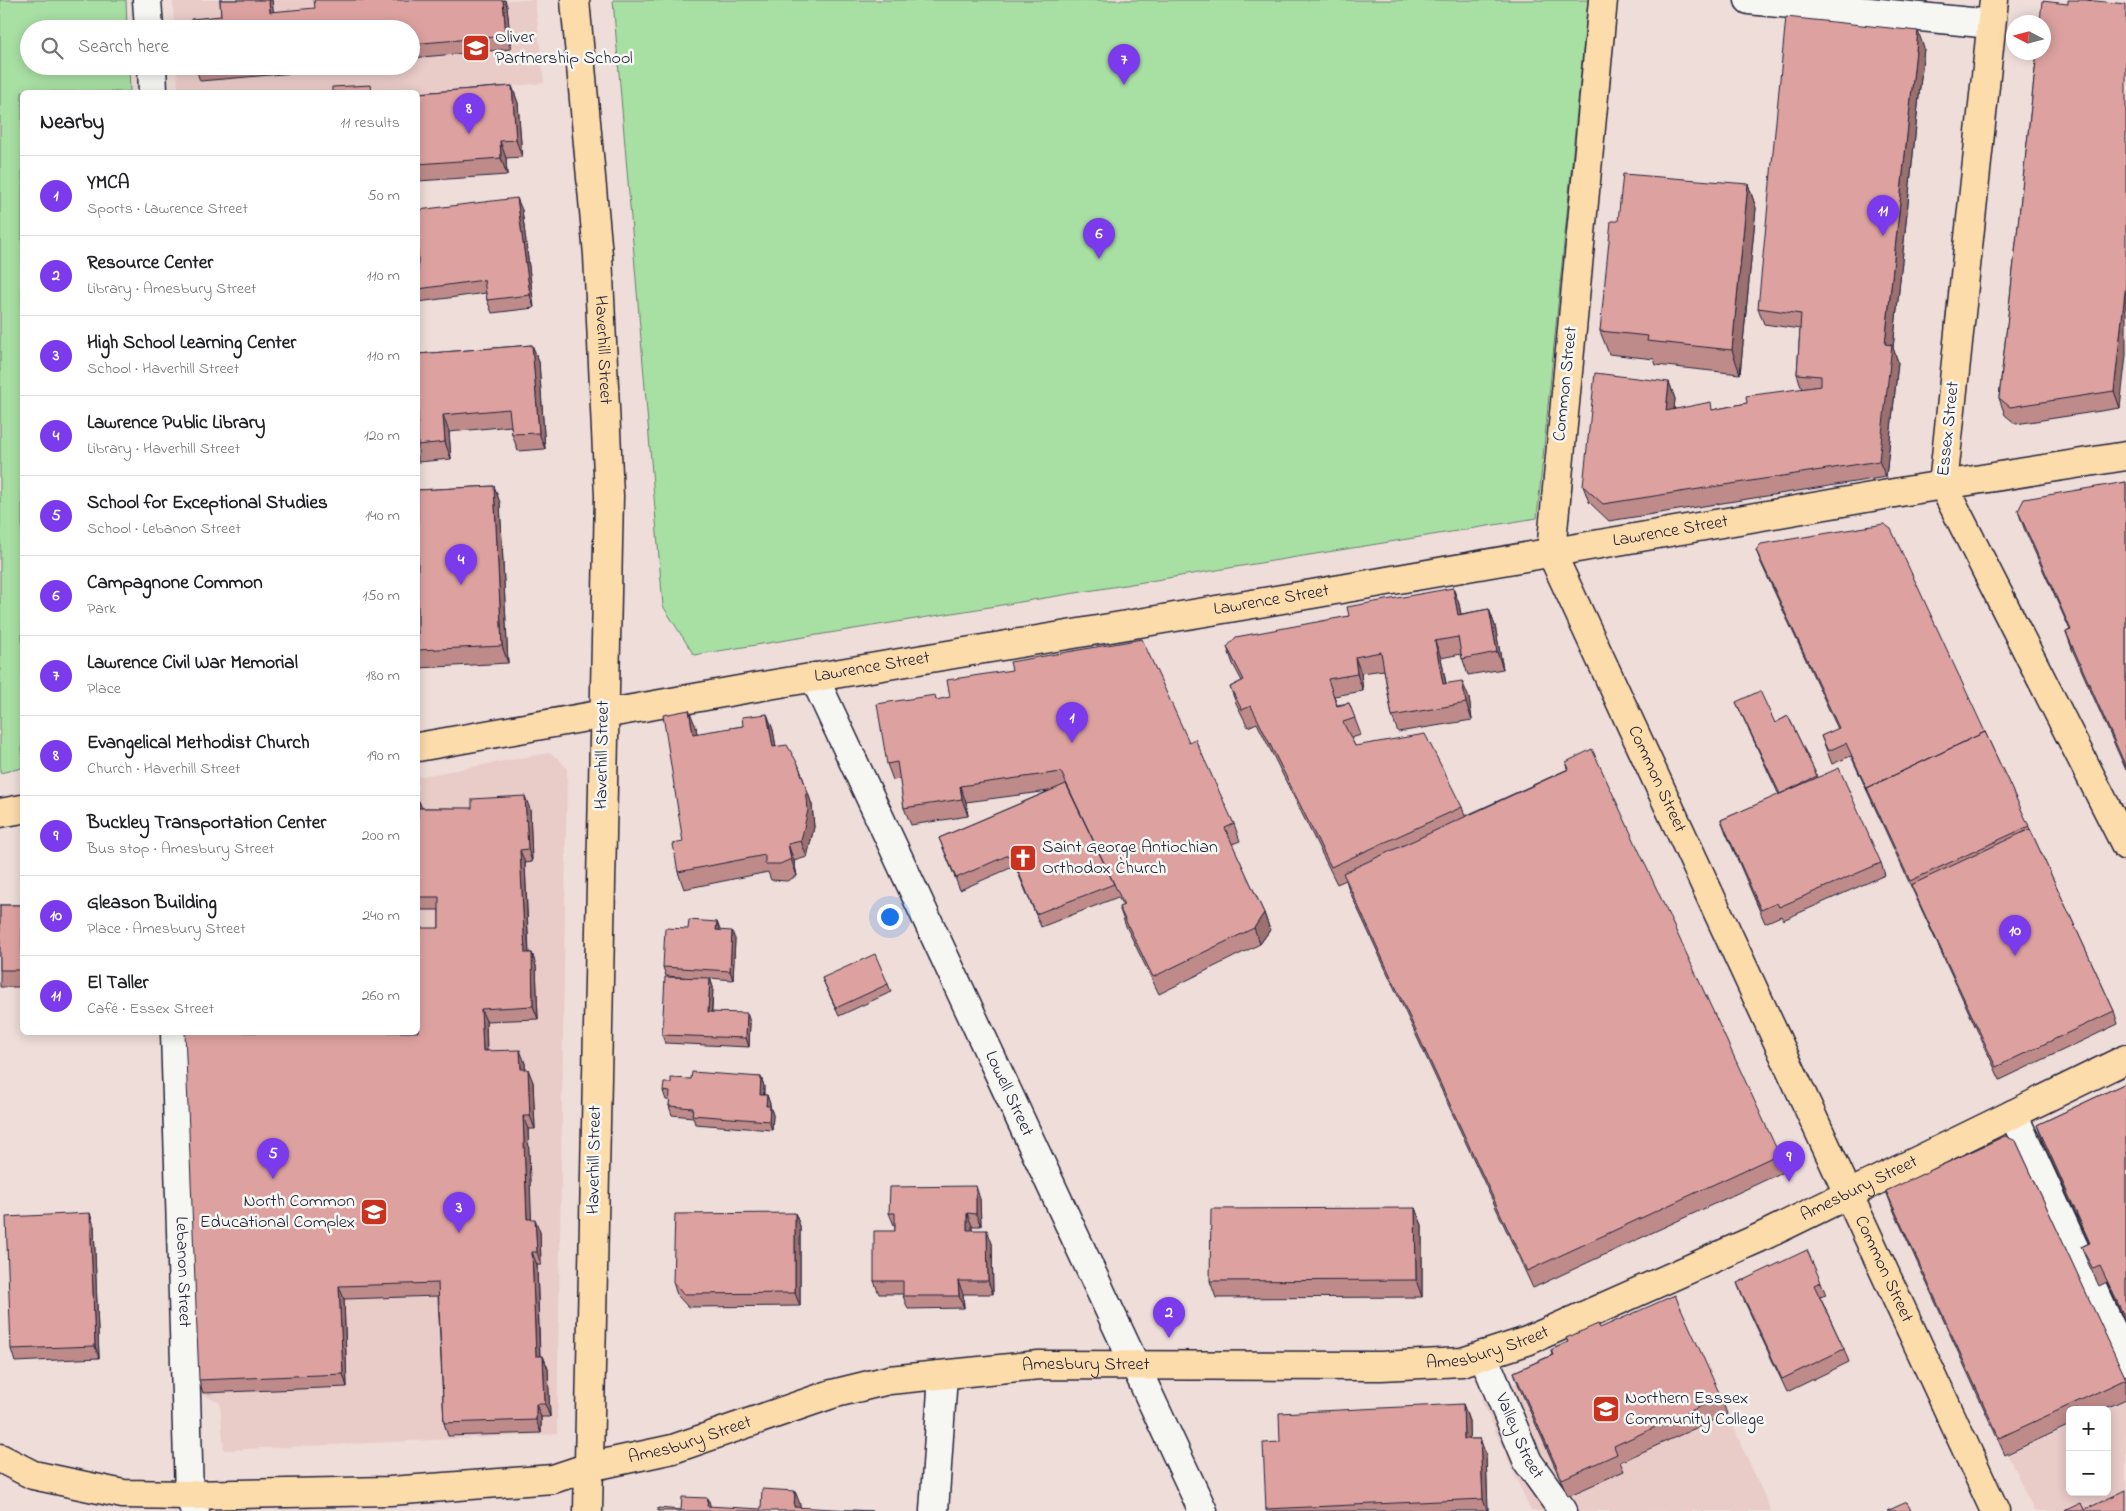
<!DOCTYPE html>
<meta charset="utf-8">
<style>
:root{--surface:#fff;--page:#f2f2f2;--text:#202124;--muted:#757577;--line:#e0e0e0;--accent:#7c3aed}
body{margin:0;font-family:"Indie Flower",sans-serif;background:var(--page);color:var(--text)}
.controls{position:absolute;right:15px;bottom:15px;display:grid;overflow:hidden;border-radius:8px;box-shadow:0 2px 12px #0003}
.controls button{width:45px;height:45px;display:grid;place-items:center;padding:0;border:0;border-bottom:1px solid var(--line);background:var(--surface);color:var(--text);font:25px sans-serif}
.compass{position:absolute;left:2006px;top:15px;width:45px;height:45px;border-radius:50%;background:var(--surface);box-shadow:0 2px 12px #0003;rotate:276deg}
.you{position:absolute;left:889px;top:916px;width:18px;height:18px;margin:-12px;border:4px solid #fff;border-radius:50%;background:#1a73e8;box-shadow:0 0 0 8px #1a73e833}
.badge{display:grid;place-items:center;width:32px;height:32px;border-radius:50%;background:var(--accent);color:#fff;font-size:16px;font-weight:700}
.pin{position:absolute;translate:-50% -41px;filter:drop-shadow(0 1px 2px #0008)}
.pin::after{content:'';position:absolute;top:26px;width:18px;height:15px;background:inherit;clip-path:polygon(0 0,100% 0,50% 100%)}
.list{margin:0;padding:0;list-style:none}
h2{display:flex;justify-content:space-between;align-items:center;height:65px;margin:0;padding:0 20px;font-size:21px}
h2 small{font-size:16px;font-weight:400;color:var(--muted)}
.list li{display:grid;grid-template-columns:32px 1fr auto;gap:15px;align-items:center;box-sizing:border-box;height:80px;padding:0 20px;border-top:1px solid var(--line)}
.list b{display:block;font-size:19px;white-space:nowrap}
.list p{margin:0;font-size:16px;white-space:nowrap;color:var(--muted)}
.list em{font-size:16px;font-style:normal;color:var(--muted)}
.icon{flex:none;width:28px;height:28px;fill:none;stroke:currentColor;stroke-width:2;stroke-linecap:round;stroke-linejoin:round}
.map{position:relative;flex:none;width:2126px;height:1511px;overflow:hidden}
.search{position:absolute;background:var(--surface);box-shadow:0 2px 12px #0003;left:20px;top:20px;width:400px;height:55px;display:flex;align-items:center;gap:12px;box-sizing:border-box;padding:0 18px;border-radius:28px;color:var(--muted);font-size:19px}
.panel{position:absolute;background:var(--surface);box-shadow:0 2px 12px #0003;left:20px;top:90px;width:400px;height:945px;border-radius:8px}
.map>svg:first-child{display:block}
.built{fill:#e9cbc8}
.green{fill:#a8dfa3;stroke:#65806f}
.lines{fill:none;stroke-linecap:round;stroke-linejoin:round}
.minor-casing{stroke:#22223b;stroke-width:31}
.major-casing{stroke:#22223b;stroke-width:31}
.minor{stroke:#f6f6f2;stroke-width:28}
.major{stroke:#fddcac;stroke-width:28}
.wall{fill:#be8b8a;stroke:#22223b}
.shaded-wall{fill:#9b7170;stroke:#22223b}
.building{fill:#dda2a0;stroke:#22223b}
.labels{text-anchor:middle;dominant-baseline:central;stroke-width:5;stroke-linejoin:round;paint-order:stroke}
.poi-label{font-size:18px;fill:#22223b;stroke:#f6f6f2;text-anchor:start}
.street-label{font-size:18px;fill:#22223b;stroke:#f6f6f2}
</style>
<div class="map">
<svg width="2126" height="1511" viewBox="0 0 2126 1511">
<rect width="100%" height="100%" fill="#eeddd9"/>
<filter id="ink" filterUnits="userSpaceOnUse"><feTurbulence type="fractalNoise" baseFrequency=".02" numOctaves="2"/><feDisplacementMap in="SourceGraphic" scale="10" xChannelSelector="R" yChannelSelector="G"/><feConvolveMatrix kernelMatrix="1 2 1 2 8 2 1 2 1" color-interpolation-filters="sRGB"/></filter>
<g filter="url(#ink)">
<!-- built -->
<path class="built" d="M173,0H535L544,83L418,95V92H178L177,66H411V29H174Z
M549,753L559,759L567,769L557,1434L224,1450L220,1403L194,1391L183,1033L418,1032V777Z
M1680,1308L1771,1511H1531L1481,1399Z
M2126,1400V1511H2034L2008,1455L2070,1427V1492H2107L2106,1410Z"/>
<!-- green -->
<path class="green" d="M0,0H126L127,29H29V66H129L130,92H22V768L0,773Z
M613,0H1588L1537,518L694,655L663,606Z"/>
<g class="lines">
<!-- minor casing -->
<g class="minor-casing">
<g id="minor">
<path d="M147,0L149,29"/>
<path d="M1749,0L1991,24"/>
<path d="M152,66L153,92"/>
<path id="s1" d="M814,677L1203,1511"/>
<path id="s2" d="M175,1032L189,1495L195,1511"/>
<path d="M2013,1114L2126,1361"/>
<path id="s3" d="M1483,1355L1528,1462L1563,1511"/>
<path d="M934,1511L943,1375"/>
</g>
</g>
<!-- major casing -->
<g class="major-casing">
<g id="major">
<path id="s4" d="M575,0L598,255L609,496L588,1511"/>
<path id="s5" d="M1603,0L1551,552L1995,1511"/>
<path d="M1994,0L1943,485L2126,846"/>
<path id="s6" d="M418,747L745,689L1312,594L1906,491L2126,456"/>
<path d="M0,813L22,809"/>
<path id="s7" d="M0,1458L33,1475L123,1494L189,1495L390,1491L553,1479L589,1467L673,1449L832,1394L889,1380L1039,1365L1381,1366L1462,1362L1527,1341L1759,1238L2126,1059"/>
</g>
</g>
<!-- minor -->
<use href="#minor" class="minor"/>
<!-- major -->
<use href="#major" class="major"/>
</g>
<!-- wall -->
<path class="wall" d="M220,0H272L273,12L507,6L511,49L411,58V29L221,16Z
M1924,48L1893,348L1898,362L1886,477L1609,521L1589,502L1583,486L1669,382L1675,399L1674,409L1713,410L1747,403L1802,389L1797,374L1800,329L1764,324L1758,308Z
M2037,52L2120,408L2016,424L2005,415L1999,398Z
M195,66H364V67L200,81Z
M512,86L518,103L522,157L506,158L507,175L418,181V93Z
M1748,184L1756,208L1740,374L1656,365L1654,359L1609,354L1600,331L1618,221Z
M418,210H522L534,308L492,313L487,300L486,293L418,302Z
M532,345L539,362L545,449L518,451L512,434L511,426L449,432L451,459L418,462V354Z
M2126,482V770L2072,649L2066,632L2070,630L2024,528L2018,511Z
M494,486L500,503L508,663L418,668V490Z
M1756,550L1985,732L2114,1011L2118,1024L2000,1080L1851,756L1832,764L1821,736L1838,729L1761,563Z
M1453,588L1459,604L1461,614L1489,609L1495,626L1503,669L1468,675L1461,654L1441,658L1446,683L1469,698L1472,720L1398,732L1392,716L1384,670L1361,673L1363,691L1334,696L1337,705L1349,703L1361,735L1351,738L1355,746L1462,807L1465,816L1568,769L1566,762L1779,1154L1785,1171L1533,1288L1349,890L1346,880L1337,884L1257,723L1248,727L1236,703L1230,687L1242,681L1233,664L1227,647L1349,616Z
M937,700L1189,742L1234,824L1240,841L1232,844L1264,913L1270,930L1260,944L1159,994L1125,924L1119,907L1123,906L1118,897L1041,927L1015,866L960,890L939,838L1049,791L966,802L968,816L911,825L904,808L900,779L893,780L887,764Z
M1736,702L1775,723L1788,716L1818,778L1881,863L1885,875L1783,920L1781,916L1765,923L1726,833L1721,820L1779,795L1740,711Z
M767,714L773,730L776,747L798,764L812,805L814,827L807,857L794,861L797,876L787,881L771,880L768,872L684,889L678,872L683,842L696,727L697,734L743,726Z
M418,801H419L422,808L530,809L532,862L525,863L529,953H532L536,966L538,1019L486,1021L487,1051L525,1063V1069L533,1082L535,1129H528L531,1219L540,1232L541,1265H537L540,1356H543L548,1369L550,1417H541V1433L448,1436L444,1423L438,1296L344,1299L347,1387L203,1393L199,1380L418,1032L439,928V910H418Z
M0,905H22V987H0Z
M717,922L720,930L735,939L733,980L710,978L713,987L712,1012L750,1022L749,1047L665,1043L662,1035L693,978L666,976L663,967L688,929Z
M822,978L888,984L891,992L839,1016Z
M761,1077L764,1086V1095H767L770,1104V1106L773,1115L772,1130L695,1124L693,1117L672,1115L669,1106L670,1100H666L663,1091L671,1083L691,1079Z
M2126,1083V1324L2107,1282L2099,1286L2088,1263L2081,1247L2089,1243L2043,1142L2037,1125Z
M2016,1141L2126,1380V1399L2102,1410H2070V1425L2005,1455L1892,1207L1886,1191Z
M980,1199L981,1226H972V1230L992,1243L993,1294H963L964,1308L908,1309L903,1296V1294H879L874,1281L895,1231V1226L894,1225L889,1213Z
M1415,1208L1422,1225V1297L1216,1298L1210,1281Z
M795,1213L800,1226V1306L688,1307L677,1295L673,1282Z
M94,1226L99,1358L15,1362L11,1349Z
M1821,1282L1826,1295L1820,1297L1844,1349L1849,1362L1787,1392L1742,1296L1737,1283Z
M1600,1328L1721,1397L1727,1414L1620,1462L1624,1471L1568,1496L1520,1389L1514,1372L1552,1355L1551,1350L1568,1342L1566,1338Z
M1463,1404L1469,1421V1439H1480L1486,1455L1488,1511H1266V1509L1280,1442Z"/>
<!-- shaded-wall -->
<path class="shaded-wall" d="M269,0H272L275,25L270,12Z
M503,0H505L507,6L511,49L506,36Z
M1918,31L1924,48L1893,348L1898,362L1886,477L1879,461L1885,344Z
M512,86L518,103L522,157L516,140Z
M500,141L506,158L507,175L501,158Z
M1748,184L1756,208L1740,374L1732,350Z
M517,198L522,210L534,308L530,295Z
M2126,283V355L2120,408L2114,391Z
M532,345L539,362L545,449L539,433Z
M1669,382L1675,399L1672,428L1666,411Z
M443,415L449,432L451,459L445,442Z
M494,486L500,503L508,663L502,646Z
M1453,588L1459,604L1464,632L1458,615Z
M1489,609L1495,626L1503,669L1497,652Z
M1435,641L1441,658L1449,701L1443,684Z
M1355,657L1361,673L1363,691L1357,674Z
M1462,681L1469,698L1472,720L1466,703Z
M689,710L696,727L699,751L693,734Z
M767,714L773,730L779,764L773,747Z
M798,764L812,805L814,827L807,857L801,841Z
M960,786L966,802L968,816L962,799Z
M525,796L530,809L532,862L528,849Z
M788,844L794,861L797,876L791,859Z
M520,850L525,863L529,966L525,953Z
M1264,913L1270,930L1260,944L1254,928Z
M717,922L720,931L716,930Z
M732,931L735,939L733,980L730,971Z
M532,953L536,966L538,1019L533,1006Z
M710,978L713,987L711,1020L708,1012Z
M481,1009L486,1021L487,1064L483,1051Z
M747,1013L750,1022L749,1047L746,1038Z
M520,1050L525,1063L526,1082L521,1069Z
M528,1069L533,1082L535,1129L530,1116Z
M761,1077L764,1086L763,1103L760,1095Z
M767,1095L770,1104L769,1115L766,1106Z
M770,1106L773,1115L772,1130L769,1121Z
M523,1116L528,1129L532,1232L527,1219Z
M976,1186L980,1199L981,1226L976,1214Z
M1415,1208L1422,1225V1297L1416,1280Z
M90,1213L94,1226L99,1358L95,1346Z
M795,1213L800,1226V1306L795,1293Z
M967,1213L972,1226V1243L967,1230Z
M535,1219L540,1232L541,1265L537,1252Z
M987,1230L992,1243L993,1294L988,1281Z
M532,1252L537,1265L540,1369L536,1356Z
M958,1281L963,1294L964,1308L959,1296Z
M339,1286L344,1299L347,1387L343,1374Z
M543,1356L548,1369L550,1417L545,1404Z
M536,1404L541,1417V1433L536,1420Z
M1463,1404L1469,1421L1470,1456L1464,1439Z
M1480,1439L1486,1455L1488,1511H1487L1483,1499Z
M795,1491L800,1504V1511L794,1507Z
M708,1498L712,1511L707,1506Z"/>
<!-- building -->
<path class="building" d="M220,0H269L270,12L315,8L314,0H503L506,36L411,44V29H192L191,19L221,16Z
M2068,0H2085L2126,4V283L2114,391L2010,407L1999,398L2037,52H2044V22H2040L2042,1L2068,4Z
M1786,17L1918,31L1885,344L1892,345L1879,461L1603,504L1583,486L1595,373L1669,382L1666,411L1711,402L1712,410L1747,403L1746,396L1821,386V376L1797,374L1801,314L1758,308Z
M195,66H221L195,68Z
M371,85L372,92H332V87Z
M512,86L516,140L500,141L501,158L418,164V93Z
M1623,174L1748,184L1732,350L1647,341L1648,336L1600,331L1611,221H1618Z
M517,198L530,295L487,300L484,280L418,289V210Z
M532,345L539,433L512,434L509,409L443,415L445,442L418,445V354Z
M2126,482V767L2066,632L2071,630L2018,511L2024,499Z
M494,486L502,646L418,650V490Z
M1884,524L1891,529L1985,732L1867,788L1868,791L1846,743L1828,751L1821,736L1839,728L1756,550L1761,544Z
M1453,588L1458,615L1489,609L1497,652L1462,659L1458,637L1435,641L1443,684L1462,681L1466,703L1392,716L1381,652L1355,657L1357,674L1328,679L1337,706L1349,703L1355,718L1343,722L1355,746L1425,734L1462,807L1331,867L1251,706L1242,710L1230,687L1244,680L1227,647L1236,637L1349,616L1347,607Z
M1142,639L1189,742L1195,739L1234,824L1225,828L1264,913L1254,928L1153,977L1119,907L1124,905L1061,772L960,786L962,799L904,808L897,762L887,764L877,704L935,695L936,700L950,697L947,680L1012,670L1010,662Z
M1760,691L1775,723L1788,716L1817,776L1780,794L1736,702Z
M689,710L693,734L743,726L742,717L767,714L773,747L787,745L798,764L806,788L808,810L801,841L788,844L791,859L780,864H765V855L678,872L673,844L683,842L663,715Z
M1985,732L2029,826L1910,881L1867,788Z
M1592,749L1779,1154L1527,1271L1343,873L1569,769L1566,762Z
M1839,768L1881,863L1779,907L1777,903L1761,910L1721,820Z
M1066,784L1114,884L1036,914L1011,854L956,878L939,838Z
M525,796L528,849L520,850L525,953H532L533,1006L481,1009L483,1051L520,1050L521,1069H528L530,1116H523L527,1219H535L537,1252H532L536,1356H543L545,1404H536V1420L444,1423L438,1283L339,1286L343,1374L199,1380L185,1032H418V928H439V897H418V801H419V808H472V799Z
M2030,829L2114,1011L1996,1067L1911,885Z
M0,905H22V970H0Z
M689,920L717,922L716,930L732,931L730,971L663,967L665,928L688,929Z
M875,954L888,984L836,1008L822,978Z
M665,977L710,978L708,1012L747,1013L746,1038L662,1035Z
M692,1072L761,1077L760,1095H767L766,1106H770L769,1121L692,1115L693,1108L669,1106L670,1092L663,1091L664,1083H671V1078L691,1079Z
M2126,1083V1320L2100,1266L2093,1269L2081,1247L2090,1243L2037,1125Z
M2005,1136L2016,1141L2126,1379L1999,1438L1886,1191Z
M976,1186V1214L967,1213V1230H987L988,1281H958L959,1296H903V1281H874V1231H895V1213H889L890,1187Z
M1415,1208L1416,1280L1210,1281L1211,1209Z
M90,1213L95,1346L11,1349L6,1217Z
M795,1213V1293L683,1294L673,1282L675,1214Z
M1807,1250L1821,1282L1814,1285L1844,1349L1782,1379L1737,1283Z
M1675,1295L1721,1397L1614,1446L1617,1454L1562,1479L1514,1372L1553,1355L1551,1350L1568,1342L1566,1338L1598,1324L1600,1328Z
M1463,1404L1464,1439H1480L1483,1499L1266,1509L1263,1443L1280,1442L1279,1413Z
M762,1489L795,1491L794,1507L872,1511H658V1508L681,1510L682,1497L708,1498L707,1506L761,1509Z
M2126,1490V1511H2064L2081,1503L2084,1510Z
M1907,1502L1911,1511H1887Z"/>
</g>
<!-- icons -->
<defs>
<g id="school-square" transform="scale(1.4375)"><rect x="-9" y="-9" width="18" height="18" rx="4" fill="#c8321e" stroke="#f6f6f2"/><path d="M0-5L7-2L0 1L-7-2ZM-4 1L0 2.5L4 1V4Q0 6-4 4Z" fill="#fff"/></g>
<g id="church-square" transform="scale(1.4375)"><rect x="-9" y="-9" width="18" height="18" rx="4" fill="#c8321e" stroke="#f6f6f2"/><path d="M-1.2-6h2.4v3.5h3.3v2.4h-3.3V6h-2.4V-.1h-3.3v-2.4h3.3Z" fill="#fff"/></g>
<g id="university-square" transform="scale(1.4375)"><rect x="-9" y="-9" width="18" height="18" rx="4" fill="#c8321e" stroke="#f6f6f2"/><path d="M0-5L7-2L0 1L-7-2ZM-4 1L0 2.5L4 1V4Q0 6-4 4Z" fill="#fff"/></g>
</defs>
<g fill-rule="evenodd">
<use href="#school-square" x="476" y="48"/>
<use href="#church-square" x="1023" y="858"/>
<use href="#school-square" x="374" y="1212"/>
<use href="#university-square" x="1606" y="1409"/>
</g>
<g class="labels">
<!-- poi labels -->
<g class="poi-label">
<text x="495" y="38">Oliver<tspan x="495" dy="21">Partnership School</tspan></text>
<text x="1042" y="848">Saint George Antiochian<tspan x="1042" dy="21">Orthodox Church</tspan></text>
<text x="355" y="1202" text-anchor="end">North Common<tspan x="355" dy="21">Educational Complex</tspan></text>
<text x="1625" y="1399">Northern Esssex<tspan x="1625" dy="21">Community College</tspan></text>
</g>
<!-- street labels -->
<g class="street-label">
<text stroke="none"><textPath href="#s4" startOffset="351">Haverhill Street</textPath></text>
<text transform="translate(1566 384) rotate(-84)">Common Street</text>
<text transform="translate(1949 429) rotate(-84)">Essex Street</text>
<text stroke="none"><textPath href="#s6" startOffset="1271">Lawrence Street</textPath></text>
<text stroke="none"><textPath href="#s6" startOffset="866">Lawrence Street</textPath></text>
<text stroke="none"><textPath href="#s6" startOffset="461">Lawrence Street</textPath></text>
<text transform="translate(603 755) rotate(-89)">Haverhill Street</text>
<text stroke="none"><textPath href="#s5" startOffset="805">Common Street</textPath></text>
<text stroke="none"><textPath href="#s1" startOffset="460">Lowell Street</textPath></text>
<text transform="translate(595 1160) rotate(-89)">Haverhill Street</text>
<text stroke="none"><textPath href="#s7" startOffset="1918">Amesbury Street</textPath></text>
<text stroke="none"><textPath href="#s5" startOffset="1345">Common Street</textPath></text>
<text stroke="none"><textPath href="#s2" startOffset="240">Lebanon Street</textPath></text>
<text stroke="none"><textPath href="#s7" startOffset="1512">Amesbury Street</textPath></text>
<text stroke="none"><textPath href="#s7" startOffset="1108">Amesbury Street</textPath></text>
<text stroke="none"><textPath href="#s3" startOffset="89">Valley Street</textPath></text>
<text stroke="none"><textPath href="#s7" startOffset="702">Amesbury Street</textPath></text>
</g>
</g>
</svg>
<div class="controls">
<button>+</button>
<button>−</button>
</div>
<svg class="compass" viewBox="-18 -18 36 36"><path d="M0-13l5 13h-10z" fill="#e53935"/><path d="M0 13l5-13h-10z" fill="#757577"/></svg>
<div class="you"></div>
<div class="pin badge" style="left:1072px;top:743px">1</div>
<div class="pin badge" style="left:1169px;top:1338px">2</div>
<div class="pin badge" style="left:459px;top:1233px">3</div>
<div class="pin badge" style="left:461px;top:585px">4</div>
<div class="pin badge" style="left:273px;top:1179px">5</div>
<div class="pin badge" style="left:1099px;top:259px">6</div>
<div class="pin badge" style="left:1124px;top:85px">7</div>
<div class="pin badge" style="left:469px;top:134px">8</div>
<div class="pin badge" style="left:1789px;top:1182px">9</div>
<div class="pin badge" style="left:2015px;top:956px">10</div>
<div class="pin badge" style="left:1883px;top:236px">11</div>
<div class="search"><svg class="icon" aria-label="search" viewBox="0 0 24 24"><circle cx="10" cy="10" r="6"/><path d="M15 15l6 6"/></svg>Search here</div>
<section class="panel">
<h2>Nearby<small>11 results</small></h2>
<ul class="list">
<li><span class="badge">1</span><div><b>YMCA</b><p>Sports · Lawrence Street</p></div><em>50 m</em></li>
<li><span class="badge">2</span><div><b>Resource Center</b><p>Library · Amesbury Street</p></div><em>110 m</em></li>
<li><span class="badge">3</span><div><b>High School Learning Center</b><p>School · Haverhill Street</p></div><em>110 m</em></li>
<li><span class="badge">4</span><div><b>Lawrence Public Library</b><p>Library · Haverhill Street</p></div><em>120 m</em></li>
<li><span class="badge">5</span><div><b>School for Exceptional Studies</b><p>School · Lebanon Street</p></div><em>140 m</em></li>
<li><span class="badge">6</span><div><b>Campagnone Common</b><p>Park</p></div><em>150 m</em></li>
<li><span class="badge">7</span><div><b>Lawrence Civil War Memorial</b><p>Place</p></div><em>180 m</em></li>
<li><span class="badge">8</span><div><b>Evangelical Methodist Church</b><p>Church · Haverhill Street</p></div><em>190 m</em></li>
<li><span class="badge">9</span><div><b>Buckley Transportation Center</b><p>Bus stop · Amesbury Street</p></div><em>200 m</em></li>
<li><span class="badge">10</span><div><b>Gleason Building</b><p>Place · Amesbury Street</p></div><em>240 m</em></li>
<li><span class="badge">11</span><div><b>El Taller</b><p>Café · Essex Street</p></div><em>260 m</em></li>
</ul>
</section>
</div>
